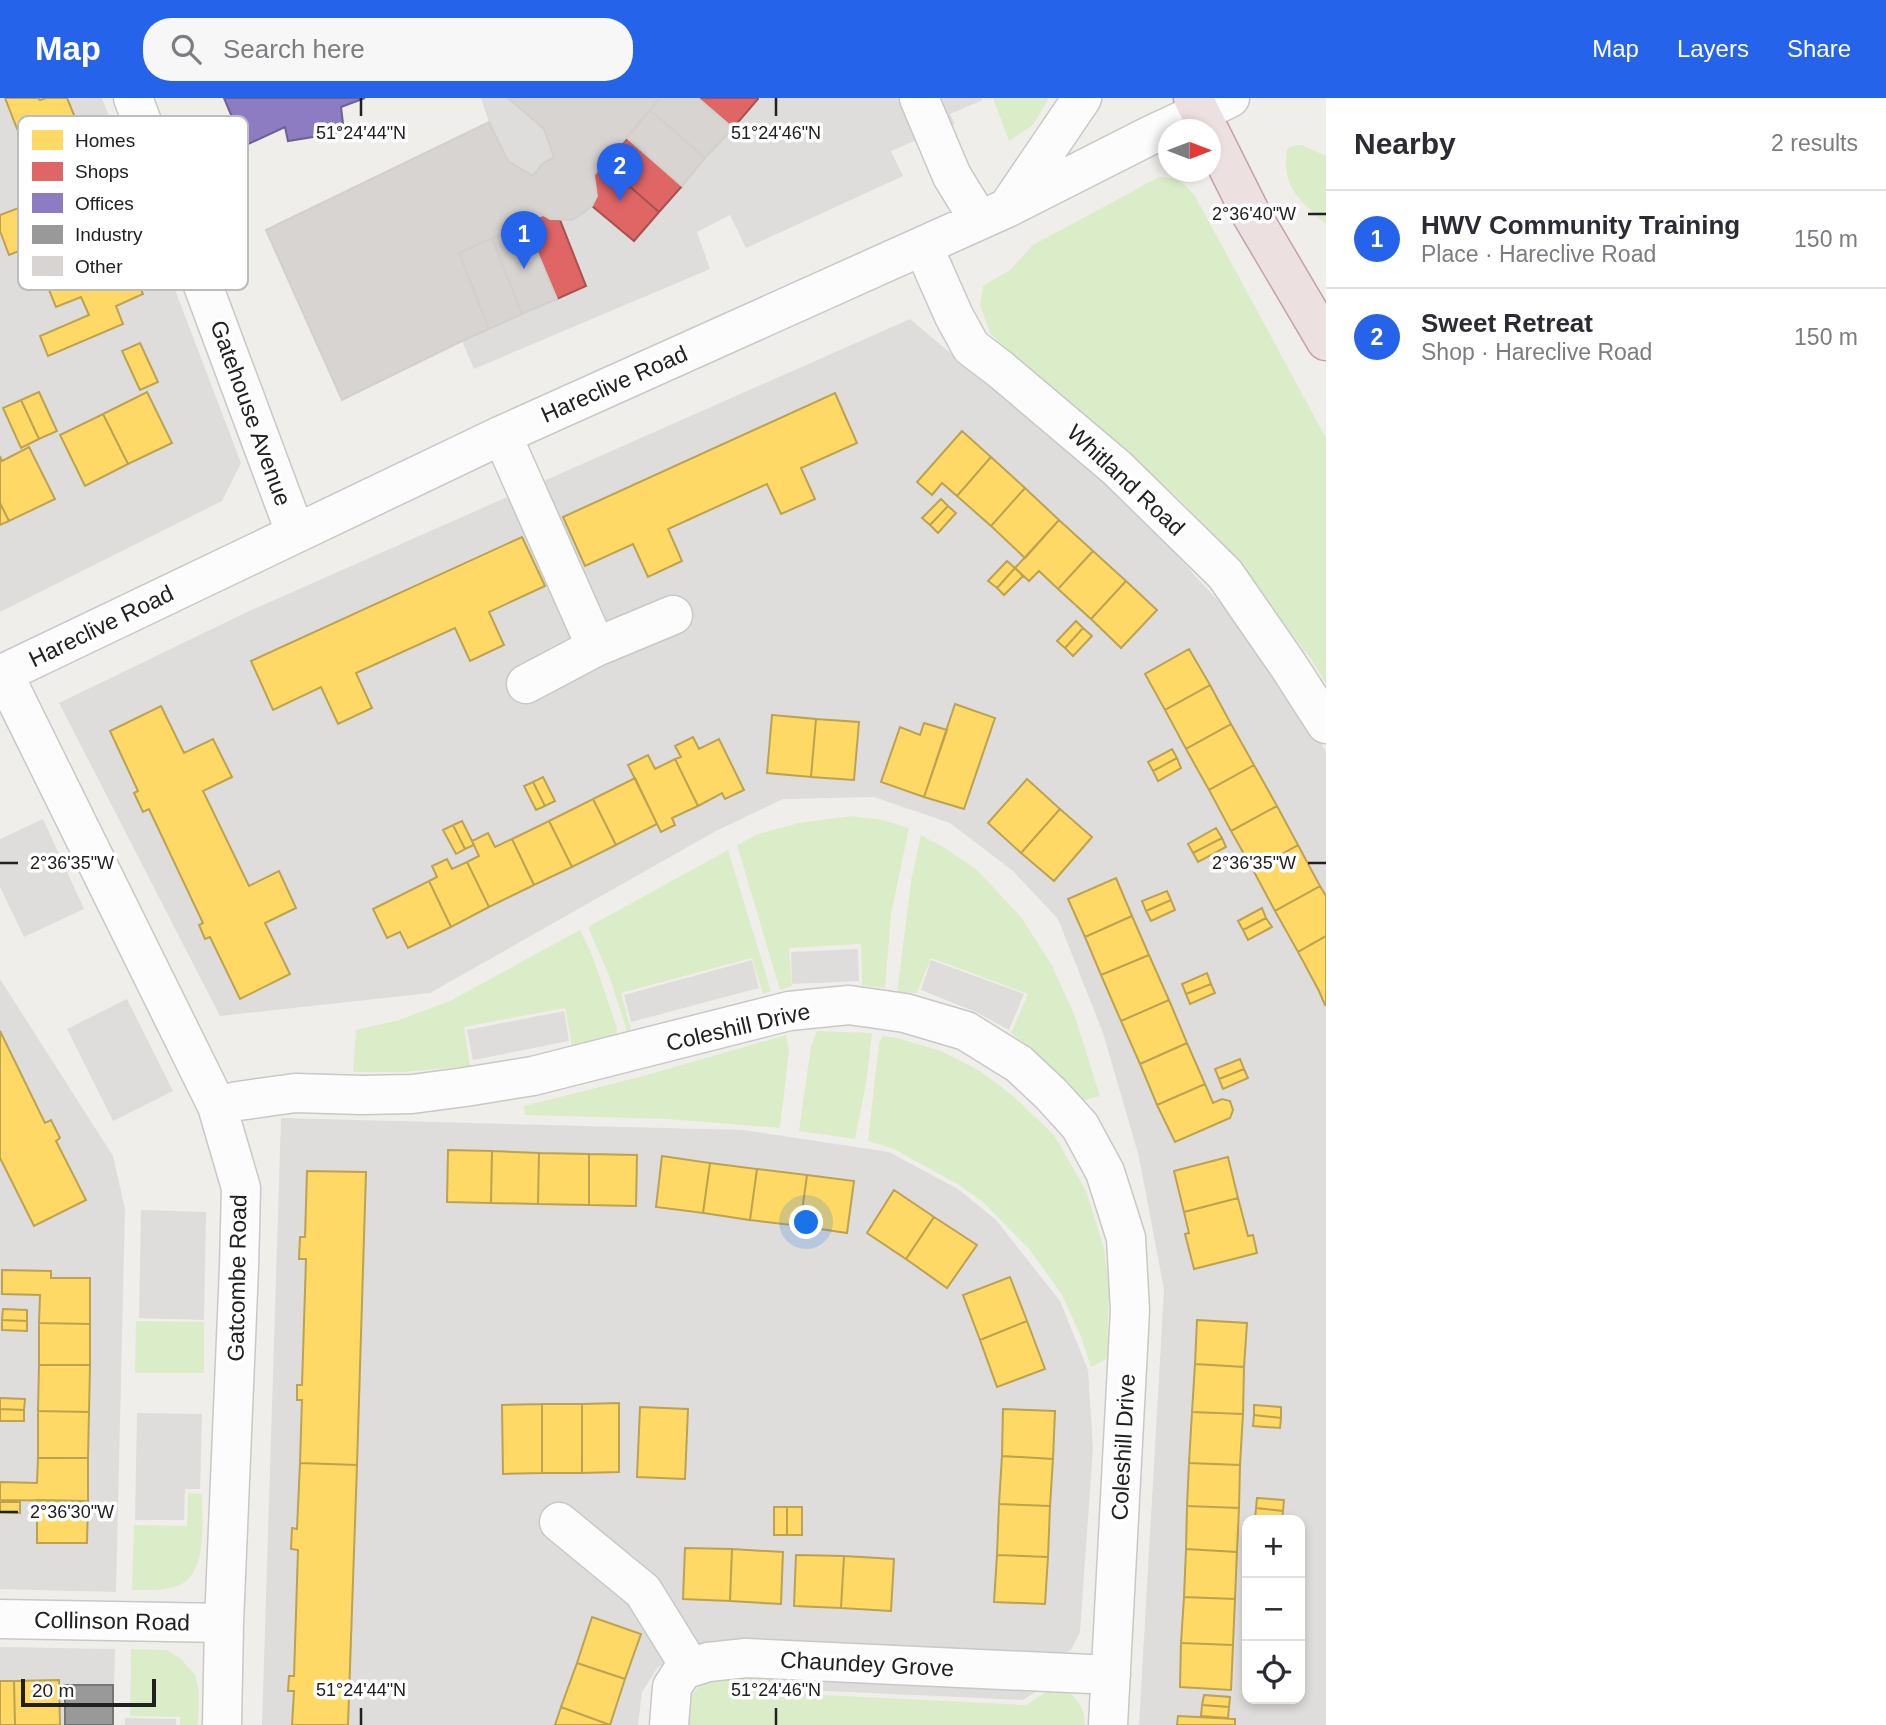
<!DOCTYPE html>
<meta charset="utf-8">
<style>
:root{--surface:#fff;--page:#f7f7f7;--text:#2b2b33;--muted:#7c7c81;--line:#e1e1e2;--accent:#2563eb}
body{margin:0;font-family:Arial,sans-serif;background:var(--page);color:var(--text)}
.controls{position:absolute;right:21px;bottom:21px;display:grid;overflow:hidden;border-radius:14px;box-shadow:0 4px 10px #0003}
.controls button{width:63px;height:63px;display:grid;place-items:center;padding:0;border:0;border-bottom:2px solid var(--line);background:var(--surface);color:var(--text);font:35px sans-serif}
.compass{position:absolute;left:1158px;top:21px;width:63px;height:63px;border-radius:50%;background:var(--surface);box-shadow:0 4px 10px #0003;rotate:90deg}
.scale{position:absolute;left:21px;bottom:18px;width:135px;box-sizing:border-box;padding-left:7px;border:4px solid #212121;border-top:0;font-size:19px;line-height:24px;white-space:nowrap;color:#212121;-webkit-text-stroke:5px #fff;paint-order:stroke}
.you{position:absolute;left:807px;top:1125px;width:24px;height:24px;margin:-18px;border:5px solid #fff;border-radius:50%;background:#1a73e8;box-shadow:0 0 0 10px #1a73e833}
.badge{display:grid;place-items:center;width:46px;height:46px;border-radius:50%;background:var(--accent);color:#fff;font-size:23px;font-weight:700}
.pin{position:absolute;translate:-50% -58px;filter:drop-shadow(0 2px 4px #0008)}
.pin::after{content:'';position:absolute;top:37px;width:24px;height:21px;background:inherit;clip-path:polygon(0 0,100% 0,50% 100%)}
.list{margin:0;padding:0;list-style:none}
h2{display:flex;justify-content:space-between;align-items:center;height:91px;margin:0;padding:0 28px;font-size:30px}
h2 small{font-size:23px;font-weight:400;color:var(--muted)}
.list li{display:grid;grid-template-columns:46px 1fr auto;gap:21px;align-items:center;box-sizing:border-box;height:98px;padding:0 28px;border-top:2px solid var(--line)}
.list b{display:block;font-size:26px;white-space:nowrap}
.list p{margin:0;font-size:23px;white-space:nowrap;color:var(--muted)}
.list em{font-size:23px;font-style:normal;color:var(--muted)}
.icon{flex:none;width:38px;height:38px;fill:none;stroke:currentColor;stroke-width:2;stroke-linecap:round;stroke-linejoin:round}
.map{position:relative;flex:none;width:1326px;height:1627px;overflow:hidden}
header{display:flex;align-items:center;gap:42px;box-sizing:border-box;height:98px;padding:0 35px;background:var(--accent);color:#fff}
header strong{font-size:33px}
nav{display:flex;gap:38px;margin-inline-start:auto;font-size:24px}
.search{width:490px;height:63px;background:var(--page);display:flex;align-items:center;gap:18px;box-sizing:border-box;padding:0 24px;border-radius:28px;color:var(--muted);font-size:26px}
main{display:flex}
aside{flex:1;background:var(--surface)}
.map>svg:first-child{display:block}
.residential{fill:#dfdddb;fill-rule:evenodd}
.religious{fill:#dedddb}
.grass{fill:#daedc8}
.homes{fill:#ffd966;stroke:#bca251;stroke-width:2}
.shops{fill:#e06666;stroke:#a75151;stroke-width:2}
.offices{fill:#8e7cc3;stroke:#6d6192;stroke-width:2}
.industry{fill:#999;stroke:#757575;stroke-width:2}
.building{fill:#d7d4d1;stroke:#d3d0cb;stroke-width:2}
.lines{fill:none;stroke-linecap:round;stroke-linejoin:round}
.minor-casing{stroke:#c8c8c6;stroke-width:41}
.highway-casing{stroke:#c6a0a9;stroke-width:41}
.minor{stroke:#fdfcfc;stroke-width:38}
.highway{stroke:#ece0e1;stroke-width:38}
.ticks{fill:none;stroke:#212121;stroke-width:2.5}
.labels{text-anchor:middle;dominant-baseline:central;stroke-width:7;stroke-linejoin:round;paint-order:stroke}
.street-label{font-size:23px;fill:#212121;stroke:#fff}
.key{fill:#fff;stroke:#bcbcbc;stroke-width:2}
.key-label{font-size:19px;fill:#212121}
.ticks-label{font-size:18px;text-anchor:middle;fill:#212121;stroke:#fff;stroke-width:7;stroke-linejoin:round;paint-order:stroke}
</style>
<header>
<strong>Map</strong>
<div class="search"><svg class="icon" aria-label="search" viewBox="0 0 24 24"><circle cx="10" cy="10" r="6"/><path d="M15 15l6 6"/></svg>Search here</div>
<nav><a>Map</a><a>Layers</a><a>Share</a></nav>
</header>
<main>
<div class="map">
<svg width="1326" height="1627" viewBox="0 0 1326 1627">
<rect width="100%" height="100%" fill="#f0eeea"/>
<!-- residential -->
<path class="residential" d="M0,0H102L241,365L222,403L0,514Z
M910,221L1131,407L1222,507L1316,634L1326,654V1627H1139L1164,1192L1139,1059L1103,935L1058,821L1013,773L950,725L874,699L783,701L716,733L430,895L220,918L59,605L247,514ZM1247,1422H1300V1601H1247Z
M0,881L113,1058L125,1111L116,1494L0,1491Z
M281,1020L744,1032L889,1054L958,1091L996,1122L1060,1203L1088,1272L1093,1350L1080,1534L1071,1552L1050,1560L686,1551L658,1569L642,1594L638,1627H262Z
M0,1549L115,1551L113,1627H0Z"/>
<!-- religious -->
<path class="religious" d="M481,0H508L544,31L554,59L542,66L533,78L508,63L489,24Z
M758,0H981L983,2L950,16L955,26L891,53L903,78L746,150L730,117L697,134L710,171L474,271L462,243L585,188L560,122H572L592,108L635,143Z
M678,528L690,556L533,625L521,597Z
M43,721L84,811L24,839L0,789V741Z
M858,851L859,883L792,886L791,854Z
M752,862L759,890L631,924L624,897Z
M931,862L1024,896L1009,932L976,914L921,892Z
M127,901L173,993L113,1023L67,931Z
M564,913L569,943L473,962L467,932Z
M141,1112L206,1114L204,1222L139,1220Z
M137,1315L202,1316L200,1391H185L184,1422H135Z
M557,1396H630V1430L599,1431V1492H510V1407H556Z
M775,1577L1039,1592L1023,1602L785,1591Z
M125,1620L176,1621V1627H125Z"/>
<!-- grass -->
<path class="grass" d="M993,0H1049L1033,27L1009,43Z
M1295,47H1302L1326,58V126C1300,103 1281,89 1287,51Z
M1159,79L1178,81L1194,96L1326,340V586L1311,561L1240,468L1179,401L1099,330L1007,254L990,235L980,207L983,188L1010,172L1033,147Z
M852,718L883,722L909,730L891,816L885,890L862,887L861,846L789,850L792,888L780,892L737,747L758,736L799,725Z
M921,737L945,750L977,772L1021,819L1053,869L1075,919L1100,998L1081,1003L1030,950L1011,935L1028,896L931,860L917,895L897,894L911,783Z
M728,752L771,893L763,896L752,860L621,895L631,931L627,934L610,880L588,829Z
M580,832L592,857L617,930L616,936L572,948L565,910L464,929L470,968L404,974H353L356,932L399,922L450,903Z
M817,933L872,935L866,986L855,1041L799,1033L811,948Z
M786,937L789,952L780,1030L668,1021L525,1017L524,1008L643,978Z
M883,938L897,940L941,953L980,973L1012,997L1054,1037L1086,1093L1104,1150L1109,1191L1107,1261L1091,1269L1082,1241L1062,1197L1030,1152L983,1104L959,1087L894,1051L868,1043L879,945Z
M136,1223L204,1224V1275H135Z
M188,1395L202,1396C202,1422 208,1478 177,1488C163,1493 147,1492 132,1492L134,1427L187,1428Z
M131,1551L167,1552L181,1561L195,1577L199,1594L198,1627H180V1619L130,1618Z
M767,1573L781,1595L1026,1607L1059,1586C1074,1598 1085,1606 1085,1627H683L685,1607L704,1581Z"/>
<!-- homes -->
<path class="homes" d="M5,0H38L40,2L46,0H67L81,34L27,56Z
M37,103L51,140L9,157L0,133V117Z
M125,154L143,196L116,208L123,226L48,258L40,238L89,217L81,199L56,209L47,187Z
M140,245L158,284L140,292L122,253Z
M39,294L57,333L39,341L21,302Z
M147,294L172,345L128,366L103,316Z
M835,295L857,345L801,370L815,401L781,416L767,386L668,431L682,463L648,479L633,446L585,468L563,419Z
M21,302L39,341L21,350L3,310Z
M103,316L128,366L85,388L60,337Z
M962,333L991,359L957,398L942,385L932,397L917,384Z
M29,349L55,401L9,423L0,405V358L2,363Z
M991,359L1025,390L991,428L957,398Z
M1025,390L1059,422L1025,460L991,428Z
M941,401L948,408L930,427L922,420Z
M0,405L9,423L0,427Z
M948,408L956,415L938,435L930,427Z
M1059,422L1093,453L1058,491L1039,473L1029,483L1015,470Z
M522,439L545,488L489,514L504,547L470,563L455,530L356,575L372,610L338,626L321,589L273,612L251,563Z
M1093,453L1126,483L1091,521L1058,491Z
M1007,463L1015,470L997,490L988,483Z
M1015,470L1023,478L1004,497L997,490Z
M1126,483L1157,512L1121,550L1091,521Z
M1076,523L1083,530L1065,550L1057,543Z
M1083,530L1092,538L1073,558L1065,550Z
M1189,551L1210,587L1165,612L1145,576Z
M1210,587L1231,626L1186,651L1165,612Z
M955,606L995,620L964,711L924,699Z
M161,608L184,655L213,641L232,679L203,693L249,788L279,773L296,810L265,825L290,876L240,901L210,839L205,841L199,827L203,825L149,711L143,714L134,695L138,693L110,633Z
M772,617L816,621L811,679L767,675Z
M816,621L859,624L854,682L811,679Z
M924,625L947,632L924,699L881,684L900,629L920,637Z
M1231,626L1254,667L1209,692L1186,651Z
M693,639L699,651L719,641L744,692L725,701L722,695L698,708L675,661L681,659L675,648Z
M1172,651L1177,660L1153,673L1148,664Z
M648,657L655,671L675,661L698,708L672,720L675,727L661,734L628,667Z
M1177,660L1181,670L1158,683L1153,673Z
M1254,667L1277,708L1231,733L1209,692Z
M543,679L555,703L545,708L533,684Z
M635,680L657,726L616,747L593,701Z
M1027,681L1060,711L1021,755L988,725Z
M533,684L545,708L536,712L524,688Z
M593,701L616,747L572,769L549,723Z
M1277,708L1298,747L1253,772L1231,733Z
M1060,711L1092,739L1054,783L1021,755Z
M462,723L474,747L465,751L453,727Z
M549,723L572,769L534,787L512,741Z
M453,727L465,751L456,756L443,732Z
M1216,730L1222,740L1193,755L1188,746Z
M488,735L495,749L512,741L534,787L489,809L467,764L479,758L472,743Z
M1222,740L1226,749L1198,764L1193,755Z
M1298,747L1320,788L1275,813L1253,772Z
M447,761L452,771L467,764L489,809L451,829L429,783L437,779L432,768Z
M1116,780L1132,818L1085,839L1068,801Z
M429,783L451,829L408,850L400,834L387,840L373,811Z
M1320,788L1326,798V838L1298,854L1275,813Z
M1167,793L1171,802L1146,813L1142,803Z
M1171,802L1175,812L1151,823L1146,813Z
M1262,810L1266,820L1243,832L1238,823Z
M1132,818L1149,857L1101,877L1085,839Z
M1266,820L1272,829L1248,842L1243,832Z
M1326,838V907H1325L1319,893L1298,854Z
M1149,857L1169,902L1121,923L1101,877Z
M1207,875L1211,886L1186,896L1182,886Z
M1211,886L1215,895L1190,906L1186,896Z
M1169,902L1187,945L1140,966L1121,923Z
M0,933L45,1025L51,1022L60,1040L56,1043L86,1102L34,1128L0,1060Z
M1187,945L1205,986L1157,1007L1140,966Z
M1240,961L1244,971L1219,981L1215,971Z
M1244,971L1248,980L1223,991L1219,981Z
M1205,986L1213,1005L1222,1001L1230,1003L1233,1012L1230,1020L1175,1044L1157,1007Z
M448,1052L492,1053L491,1105L447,1104Z
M492,1053L539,1055L538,1106L491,1105Z
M539,1055L589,1056V1107L538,1106Z
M589,1056L637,1057L636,1108L589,1107Z
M662,1058L710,1065L703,1115L656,1109Z
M1228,1059L1238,1100L1184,1114L1174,1073Z
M710,1065L757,1071L750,1122L703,1115Z
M757,1071L807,1077L800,1128L750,1122Z
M307,1073L366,1074L357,1367L300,1365L302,1302H297V1287H302L306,1161H299L300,1139H305Z
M807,1077L854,1083L847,1135L800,1128Z
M894,1092L934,1119L906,1161L867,1135Z
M1238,1100L1248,1138L1253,1137L1257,1155L1194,1171L1185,1136L1189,1135L1184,1114Z
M934,1119L977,1147L947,1190L906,1161Z
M2,1172L51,1173V1180H90V1226L39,1225L40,1197L2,1196Z
M1010,1179L1027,1223L980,1242L963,1197Z
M3,1211L27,1212V1223L2,1222Z
M2,1222L27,1223V1233L2,1232Z
M1197,1222L1247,1225L1244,1269L1195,1266Z
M1027,1223L1045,1271L997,1289L980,1242Z
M39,1225L90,1226V1267H39Z
M1195,1266L1244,1269L1243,1316L1192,1314Z
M39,1267H90L89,1314L38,1313Z
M0,1300L25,1301L24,1312L0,1311Z
M619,1305V1374L582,1375V1306Z
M542,1306H582V1375H542Z
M542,1306V1375L503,1376L502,1307Z
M1254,1307L1281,1309V1320L1254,1317Z
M640,1309L688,1311L685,1381L637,1379Z
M0,1311L24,1312V1323H0Z
M1003,1311L1055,1313L1053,1361L1002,1358Z
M38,1313L89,1314L88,1360H38Z
M1192,1314L1243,1316L1240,1367L1189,1365Z
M1254,1317L1281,1320L1280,1330L1253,1328Z
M1002,1358L1053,1361L1050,1408L999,1406Z
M38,1360H88V1403L0,1402V1384L37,1385Z
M300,1365L357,1367L348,1627H292L294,1593H288L289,1578H294L298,1452L291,1451L292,1430L297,1431Z
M1189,1365L1240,1367L1239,1410L1187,1408Z
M1257,1400L1284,1402L1283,1413L1256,1410Z
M37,1402L88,1403L87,1445H37Z
M0,1404H20V1415L0,1414Z
M999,1406L1050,1408L1048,1459L997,1457Z
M1187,1408L1239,1410L1237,1454L1186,1451Z
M774,1409H787V1437H774Z
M787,1409H802V1437H787Z
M1256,1410L1283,1413L1282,1422L1255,1421Z
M685,1450L732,1451L730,1503L683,1501Z
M732,1451L783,1454L781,1506L730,1503Z
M1186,1451L1237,1454L1235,1501L1184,1499Z
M796,1457L844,1458L841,1510L794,1508Z
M997,1457L1048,1459L1045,1506L994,1504Z
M844,1458L894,1461L891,1513L841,1510Z
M1184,1499L1235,1501L1233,1547L1181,1545Z
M592,1519L641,1536L625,1581L577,1565Z
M1181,1545L1233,1547L1231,1592L1180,1589Z
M577,1565L625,1581L610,1627L561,1609Z
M59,1582L60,1627H15L14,1583Z
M0,1583H14L15,1627H0Z
M1204,1597L1230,1599L1229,1609L1202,1607Z
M1202,1607L1229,1609L1228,1620L1201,1618Z
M561,1609L610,1627H555Z
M1178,1618L1235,1621V1627H1177Z"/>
<!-- shops -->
<path class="shops" d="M698,0H758V1L733,30Z
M627,40L682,88L659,114L604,66Z
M604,66L659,114L634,143L592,108L597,98L594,77Z
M543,117L550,121L560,122L586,188L557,201L525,125Z"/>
<!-- offices -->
<path class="offices" d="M224,0H365L341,9L344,34L288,43L285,29L244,48Z"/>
<!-- industry -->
<path class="industry" d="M65,1587H113V1627H65Z"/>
<!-- building -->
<path class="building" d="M508,0H660L594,77L597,98L592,108L583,115L572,122L550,121L543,117L459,155L489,231L462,243L342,302L266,132L489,24L508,63L533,78L542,66L554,59L544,31Z
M660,0H698L733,30L705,60L650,12Z
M650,12L705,60L682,88L627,40Z
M525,125L557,201L522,216L492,140Z
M492,140L522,216L489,231L459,155Z"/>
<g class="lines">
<!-- minor casing -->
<g class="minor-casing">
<path id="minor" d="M133,0L295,434
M919,0L952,78L979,122
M1010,106L1082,0
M923,148L954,218L971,249L1000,271L1117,370L1225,476L1288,567L1326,626
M502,337L596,549
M3,575L217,1008L241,1090L239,1169L224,1525L222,1627
M0,577L502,337L1007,110L1149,38L1230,0
M526,586L596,549L673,517
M217,1008L238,1003L295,995L362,997L412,996L465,989L533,978L789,913L849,907L905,915L966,933L1019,966L1051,996L1080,1028L1105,1074L1126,1140L1130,1212L1108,1627
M559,1424L643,1493L690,1569
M0,1521L224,1525
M669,1627L672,1589L683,1572L708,1564L746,1560L1111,1577"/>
</g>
<!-- highway casing -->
<g class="highway-casing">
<path id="highway" d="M1193,0L1209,32
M1210,34L1251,116L1326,243"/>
</g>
<!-- minor -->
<use href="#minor" class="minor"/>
<!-- highway -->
<use href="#highway" class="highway"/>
</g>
<!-- ticks -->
<path class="ticks" d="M361,0V18M776,0V18M1308,116H1326M0,765H18M1308,765H1326M0,1414H18M361,1610V1627M776,1610V1627"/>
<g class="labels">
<!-- street labels -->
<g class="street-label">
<text transform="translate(614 286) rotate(-24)">Hareclive Road</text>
<text transform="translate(251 315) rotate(70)">Gatehouse Avenue</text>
<text transform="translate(1126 382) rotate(43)">Whitland Road</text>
<text transform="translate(101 528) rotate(-26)">Hareclive Road</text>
<text transform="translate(738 929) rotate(-13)">Coleshill Drive</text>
<text transform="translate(237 1180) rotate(-89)">Gatcombe Road</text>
<text transform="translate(1123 1349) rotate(-87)">Coleshill Drive</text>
<text transform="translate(112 1523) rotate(1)">Collinson Road</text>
<text transform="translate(867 1566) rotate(3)">Chaundey Grove</text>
</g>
</g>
<!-- legend -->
<rect x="18" y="18" width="230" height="174" rx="10" class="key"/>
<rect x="32" y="32" width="31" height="20" fill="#ffd966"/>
<rect x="32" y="64" width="31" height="19" fill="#e06666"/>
<rect x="32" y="95" width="31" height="20" fill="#8e7cc3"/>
<rect x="32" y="127" width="31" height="19" fill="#999"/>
<rect x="32" y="158" width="31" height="20" fill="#d7d4d1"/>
<g class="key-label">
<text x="75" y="49">Homes</text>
<text x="75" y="80">Shops</text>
<text x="75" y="112">Offices</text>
<text x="75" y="143">Industry</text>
<text x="75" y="175">Other</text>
</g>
<g class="ticks-label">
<text x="361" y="41">51°24'44"N</text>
<text x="776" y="41">51°24'46"N</text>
<text x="1254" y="122">2°36'40"W</text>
<text x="72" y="771">2°36'35"W</text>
<text x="1254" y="771">2°36'35"W</text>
<text x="72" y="1420">2°36'30"W</text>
<text x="361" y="1598">51°24'44"N</text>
<text x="776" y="1598">51°24'46"N</text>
</g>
</svg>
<div class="controls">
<button>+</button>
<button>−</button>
<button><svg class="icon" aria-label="locate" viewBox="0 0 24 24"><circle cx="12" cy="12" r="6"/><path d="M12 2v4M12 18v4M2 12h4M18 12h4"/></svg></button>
</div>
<svg class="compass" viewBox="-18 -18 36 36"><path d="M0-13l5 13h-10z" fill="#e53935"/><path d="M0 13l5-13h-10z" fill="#7c7c81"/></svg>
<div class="scale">20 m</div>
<div class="you"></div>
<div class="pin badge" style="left:524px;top:171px">1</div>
<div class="pin badge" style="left:620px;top:103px">2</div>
</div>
<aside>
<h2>Nearby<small>2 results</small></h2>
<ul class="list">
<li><span class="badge">1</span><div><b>HWV Community Training</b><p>Place · Hareclive Road</p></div><em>150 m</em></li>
<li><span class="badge">2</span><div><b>Sweet Retreat</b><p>Shop · Hareclive Road</p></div><em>150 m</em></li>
</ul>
</aside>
</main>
